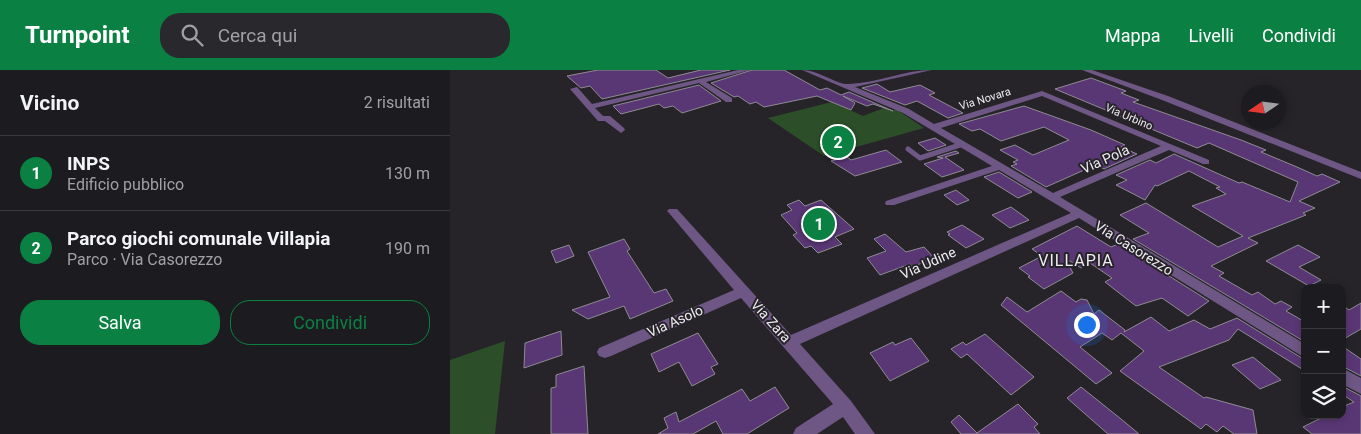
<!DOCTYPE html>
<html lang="it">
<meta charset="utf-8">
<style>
:root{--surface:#1c1b1f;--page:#29282c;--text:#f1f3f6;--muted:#a0a1a4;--line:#3a393d;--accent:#0b8043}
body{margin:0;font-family:Roboto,sans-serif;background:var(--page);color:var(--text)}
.controls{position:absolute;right:15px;bottom:15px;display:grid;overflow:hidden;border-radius:10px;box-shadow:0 2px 8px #0003}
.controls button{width:45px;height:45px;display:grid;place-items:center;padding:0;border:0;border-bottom:1px solid var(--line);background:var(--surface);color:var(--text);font:25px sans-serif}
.compass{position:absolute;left:791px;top:15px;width:45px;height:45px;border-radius:50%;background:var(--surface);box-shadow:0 2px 8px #0003;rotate:257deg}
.you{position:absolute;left:636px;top:254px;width:18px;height:18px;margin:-12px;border:4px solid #fff;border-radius:50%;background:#1a73e8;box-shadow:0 0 0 8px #1a73e833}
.badge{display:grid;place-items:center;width:32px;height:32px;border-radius:50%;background:var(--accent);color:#fff;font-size:16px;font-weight:700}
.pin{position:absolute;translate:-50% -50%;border:2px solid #fff;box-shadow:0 1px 5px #0006}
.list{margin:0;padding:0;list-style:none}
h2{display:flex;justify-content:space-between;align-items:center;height:65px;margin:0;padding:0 20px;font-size:21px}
h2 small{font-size:16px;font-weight:400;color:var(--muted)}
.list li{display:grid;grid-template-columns:32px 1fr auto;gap:15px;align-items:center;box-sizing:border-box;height:75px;padding:0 20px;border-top:1px solid var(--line)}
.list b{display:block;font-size:19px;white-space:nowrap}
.list p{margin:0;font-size:16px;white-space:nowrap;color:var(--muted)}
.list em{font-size:16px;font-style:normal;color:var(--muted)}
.actions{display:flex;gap:10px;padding:15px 20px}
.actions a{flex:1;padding:11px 0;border:1px solid var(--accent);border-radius:20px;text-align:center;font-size:18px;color:var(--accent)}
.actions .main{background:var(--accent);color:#fff}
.icon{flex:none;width:28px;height:28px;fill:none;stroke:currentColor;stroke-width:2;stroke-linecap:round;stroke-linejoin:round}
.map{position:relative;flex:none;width:911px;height:364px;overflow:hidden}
header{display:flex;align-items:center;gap:30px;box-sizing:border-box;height:70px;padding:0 25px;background:var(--accent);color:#fff}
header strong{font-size:24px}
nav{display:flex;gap:28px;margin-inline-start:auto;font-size:18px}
.search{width:350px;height:45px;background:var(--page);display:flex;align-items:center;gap:12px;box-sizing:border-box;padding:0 18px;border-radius:20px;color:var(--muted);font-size:19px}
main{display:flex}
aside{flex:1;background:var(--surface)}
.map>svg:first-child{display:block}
.green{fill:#2c4f29}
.building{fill:#593775;stroke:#8e8b92}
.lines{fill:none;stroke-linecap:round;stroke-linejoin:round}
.service{stroke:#6e5784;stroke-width:5}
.minor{fill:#6e5784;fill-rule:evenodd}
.tertiary{fill:#6e5784;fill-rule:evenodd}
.labels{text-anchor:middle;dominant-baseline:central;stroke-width:4;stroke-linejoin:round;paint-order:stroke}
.far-street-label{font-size:11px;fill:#eeecf0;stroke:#262429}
.street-label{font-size:14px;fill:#eeecf0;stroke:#262429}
.quarter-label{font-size:16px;letter-spacing:1px;fill:#eeecf0;stroke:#262429}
</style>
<header>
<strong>Turnpoint</strong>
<div class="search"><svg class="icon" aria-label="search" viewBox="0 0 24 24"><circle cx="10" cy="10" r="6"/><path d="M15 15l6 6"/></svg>Cerca qui</div>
<nav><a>Mappa</a><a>Livelli</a><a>Condividi</a></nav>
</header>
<main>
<aside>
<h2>Vicino<small>2 risultati</small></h2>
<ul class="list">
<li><span class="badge">1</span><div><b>INPS</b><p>Edificio pubblico</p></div><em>130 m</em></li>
<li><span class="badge">2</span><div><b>Parco giochi comunale Villapia</b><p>Parco · Via Casorezzo</p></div><em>190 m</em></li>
</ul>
<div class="actions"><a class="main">Salva</a><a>Condividi</a></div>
</aside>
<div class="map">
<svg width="911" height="364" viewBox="0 0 911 364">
<rect width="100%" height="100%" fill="#262429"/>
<!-- green -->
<path class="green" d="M382,32L413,46L434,38L441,41L446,39L474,58L374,86L318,48Z
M55,271L45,364H0V290Z"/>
<!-- building -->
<path class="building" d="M148,0H206L218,8L251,0H280L152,29L140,16L131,18L117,6Z
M302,0H334L370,20L377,18L391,25L399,22L443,41L423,34L417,36L393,26L405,33L401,40L367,26L314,37L306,32L300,34L288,26L284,27L261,13Z
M641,8L676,21L671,23L689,30L683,32L791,70L816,80L811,82L847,97L867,106L872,104L890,112L849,131L865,138L853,143L856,145L798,168L808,173L761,196L774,203L769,206L802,225L808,222L825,234L831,231L842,237L836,241L855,252V272L683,169L699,163L670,145L696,133L768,177L793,166L742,136L776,124L766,118L770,117L739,101L707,116L705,115L695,130L666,115L677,110L666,105L700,90L706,93L724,84L789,113L792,112L840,132L848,112L759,73L747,78L605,19Z
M427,14L440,22L470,15L485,23L479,25L513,43L498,48L467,31L455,35L412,18Z
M249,15L271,31L232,43L223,36L214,38L209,34L171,44L163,36Z
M574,36L641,60L675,75L671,77L687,84L654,99L647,95L641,97L596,117L561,96L567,94L563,92L568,90L550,80L565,75L583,85L619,70L594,57L551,71L530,59L522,61L509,54Z
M485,68L496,75L478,81L468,73Z
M436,80L452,92L405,106L381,91L397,87L401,90Z
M506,81L509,83L495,87L514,100L492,107L474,94L493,88L487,87Z
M549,102L582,122L568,128L534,107Z
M506,120L519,130L507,135L494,125Z
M349,130L355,136L371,130L404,159L385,167L392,174L368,183L361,176L355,178L343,165L347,163L331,145L342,140L337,135Z
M561,137L579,150L560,158L542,145Z
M512,155L534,169L516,178L498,165L500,164L497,162Z
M627,156L661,177L668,174L759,231L738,246L712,228L686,236L655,212L662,208L640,193L631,198L615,188L623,203L594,219L578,207L580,206L569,198L592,186L582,179Z
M435,164L456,182L474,177L487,191L474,195L472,193L462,197L460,194L430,205L417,188L436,181L424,169Z
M174,169L180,179L177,181L204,223L216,219L223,231L180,249L174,236L138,249L122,240L160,227L138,182Z
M119,175L124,186L106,193L101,181Z
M848,175L870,187L849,197L871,210L859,216L816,191Z
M611,221L626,232L631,229L637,230L644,244L649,240L675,260L674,262L701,247L719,261L744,250L760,259L787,248L855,290V301L788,259L779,270L709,297L754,328L756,327L803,340L807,364H784L773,356L767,362L756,354L751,359L670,301L694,281L671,263L662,270L652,263L630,277L662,303L646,314L551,235L557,227L577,242Z
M911,233V259L892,270V235L899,240Z
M111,261L112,285L74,298L75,273Z
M248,263L268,294L261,297L265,304L242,316L229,292L209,302L201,284Z
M535,264L584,307L561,325L517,284L511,288L501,279L513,272L516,275Z
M461,268L479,291L440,311L420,283L443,272L445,275Z
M892,276L911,289V306L892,296Z
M803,287L831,310L810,319L782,295Z
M134,296L138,364H101V318L106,317V305Z
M892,316L911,326V364H862L853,357L877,345H892V337L904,332L892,324Z
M325,317L339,338L297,364H273L266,351L243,364H208L218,358L214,348L226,342L229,352L292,319L300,331Z
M631,317L671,349L689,364H658L617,328Z
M568,334L588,354L584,357L590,364H511L501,352L509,345L527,363Z"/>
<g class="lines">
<!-- service -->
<path class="service" d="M458,79L470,88L513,74"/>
<!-- minor -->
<path class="minor" d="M288,0H300L256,12L282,28V32H276L249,13L145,38L153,46H160L174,58L175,60L171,63L155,51H148L120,19L127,17L142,34Z
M352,0C369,0 386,15 399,14C427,13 454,0 482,0L405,17L459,39L484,54L592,21L759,90V94H753L719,80L610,127L855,274V288L629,148L350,274L401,331L425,364H405L393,347L367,364H343L346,358L383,334L291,228L161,286L155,288L149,286L147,282L149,278L284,220L219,143L217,141L219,139H227L341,265L621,143L549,100L444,135H436L435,133L436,131L542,96L453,43ZM592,26L711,76L603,123L491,58Z
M892,298L911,308V324L892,314Z"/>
<!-- tertiary -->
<path class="tertiary" d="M632,0H642L718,26L911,102V109L712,30Z"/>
</g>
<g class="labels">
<!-- far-street labels -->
<g class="far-street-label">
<text transform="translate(535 29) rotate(-17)">Via Novara</text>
<text transform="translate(679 47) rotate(23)">Via Urbino</text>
</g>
<!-- street labels -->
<g class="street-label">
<text transform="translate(655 89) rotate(-24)">Via Pola</text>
<text transform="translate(684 178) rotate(32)">Via Casorezzo</text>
<text transform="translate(478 193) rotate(-24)">Via Udine</text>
<text transform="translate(225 251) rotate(-24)">Via Asolo</text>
<text transform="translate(321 251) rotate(48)">Via Zara</text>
</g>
<!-- quarter labels -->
<g class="quarter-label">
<text x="626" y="190">VILLAPIA</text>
</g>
</g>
</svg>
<div class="controls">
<button>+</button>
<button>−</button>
<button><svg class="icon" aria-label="layers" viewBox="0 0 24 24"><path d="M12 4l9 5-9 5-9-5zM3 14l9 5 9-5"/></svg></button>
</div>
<svg class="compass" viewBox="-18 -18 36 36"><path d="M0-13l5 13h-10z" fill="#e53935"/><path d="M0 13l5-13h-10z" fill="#a0a1a4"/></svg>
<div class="you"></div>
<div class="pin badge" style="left:369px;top:154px">1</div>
<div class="pin badge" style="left:388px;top:72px">2</div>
</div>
</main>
